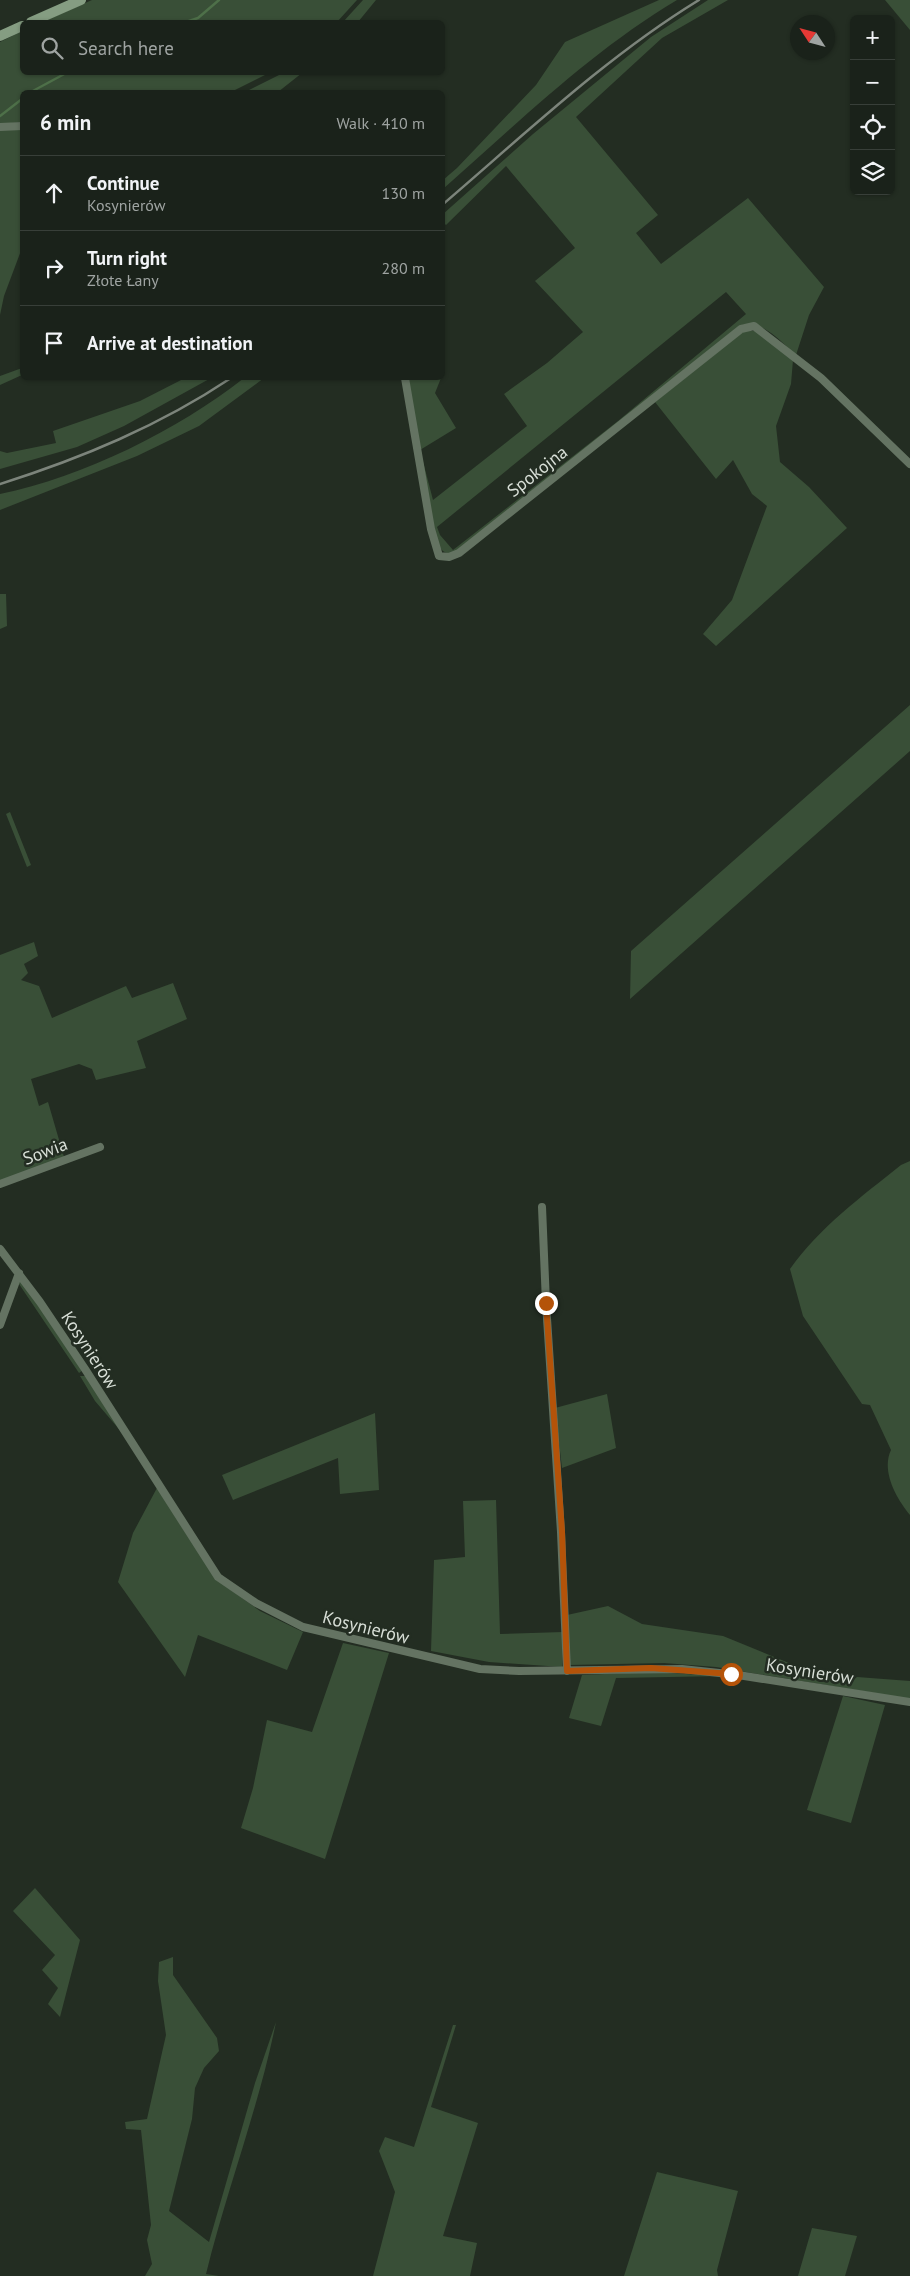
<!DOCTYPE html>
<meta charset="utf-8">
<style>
:root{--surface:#1a221a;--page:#232a23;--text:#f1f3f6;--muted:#9fa4a2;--line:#383f39}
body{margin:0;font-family:"PT Sans",sans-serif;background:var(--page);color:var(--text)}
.controls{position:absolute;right:15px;top:15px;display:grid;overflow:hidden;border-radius:8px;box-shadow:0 1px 4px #0004}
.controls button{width:45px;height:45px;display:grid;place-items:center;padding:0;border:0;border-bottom:1px solid var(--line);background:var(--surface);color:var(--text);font:25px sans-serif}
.compass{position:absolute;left:790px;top:15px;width:45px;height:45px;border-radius:50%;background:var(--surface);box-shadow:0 1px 4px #0004;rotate:306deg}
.stop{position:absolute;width:15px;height:15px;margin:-11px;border:4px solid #b45309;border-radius:50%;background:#fff}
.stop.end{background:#b45309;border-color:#fff;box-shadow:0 1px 5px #0008}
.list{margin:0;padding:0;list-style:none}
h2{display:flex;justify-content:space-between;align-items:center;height:65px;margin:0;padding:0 20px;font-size:21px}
h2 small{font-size:16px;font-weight:400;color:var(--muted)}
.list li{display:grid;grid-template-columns:32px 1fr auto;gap:15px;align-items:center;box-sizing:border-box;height:75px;padding:0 20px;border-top:1px solid var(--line)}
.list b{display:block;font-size:19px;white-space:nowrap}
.list p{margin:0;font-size:16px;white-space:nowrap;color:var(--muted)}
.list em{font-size:16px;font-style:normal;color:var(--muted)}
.icon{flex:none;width:28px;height:28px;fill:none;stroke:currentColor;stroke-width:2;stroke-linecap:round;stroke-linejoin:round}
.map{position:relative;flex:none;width:910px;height:2276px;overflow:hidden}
.search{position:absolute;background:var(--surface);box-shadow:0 1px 4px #0004;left:20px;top:20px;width:425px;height:55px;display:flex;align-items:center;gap:12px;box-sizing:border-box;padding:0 18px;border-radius:8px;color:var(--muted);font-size:19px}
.panel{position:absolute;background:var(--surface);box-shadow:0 1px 4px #0004;left:20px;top:90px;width:425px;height:290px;border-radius:8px}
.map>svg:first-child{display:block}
.green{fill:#394f37;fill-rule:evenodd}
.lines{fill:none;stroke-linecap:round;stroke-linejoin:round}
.stream{stroke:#4e7049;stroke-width:2.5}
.street{stroke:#647362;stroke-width:8}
.secondary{stroke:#859d82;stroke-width:10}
.rail{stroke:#7c847b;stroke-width:2.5}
.route{stroke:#b45309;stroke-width:6}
.labels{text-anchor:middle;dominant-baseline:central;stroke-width:5;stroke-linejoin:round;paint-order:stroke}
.street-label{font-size:18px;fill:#d8dfd7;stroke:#232d22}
</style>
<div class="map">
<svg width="910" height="2276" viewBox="0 0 910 2276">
<rect width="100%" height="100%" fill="#232d22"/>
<!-- green -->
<path class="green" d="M92,0H357L337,22H42Z
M363,0H376L358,22H343Z
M659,0H677C590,52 518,123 443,189V180L457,168L536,85L565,42Z
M708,0H728L662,38L576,117L658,215L636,233L661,264L748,198L824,287L809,315L796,355C782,343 762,319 742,325L452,554C442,553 439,548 436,539L408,378H441L435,393L456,428L420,450L433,500L527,426L504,394L547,363L583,332L535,281L575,248L506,166L446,225L443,222V214L533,134L651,37ZM726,292L746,314L618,421L453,550L440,535L437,527Z
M885,0H910V30Z
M22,31V72L269,73L231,92H22V122L0,124V42Z
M283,73H302L278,92H245Z
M22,129V248L4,296L0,315V130Z
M744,331H757L793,360L791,384L776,426L780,462L809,487L847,528L716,646L703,634L732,600L767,506L752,494L733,460L716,479L655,402Z
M22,368V375L0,385V376Z
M185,378H211L124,426L77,447L0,469V451L7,453L56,443L53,431L140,401Z
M244,378H264L199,426L137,456L0,510V494C83,477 178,430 244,378Z
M0,594H6L7,626L0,629Z
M910,705V751L630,999L631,951Z
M10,812L31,865L27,867L6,814Z
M34,942L38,956L24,964L28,973L21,980L39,986L52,1018L126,986L132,998L173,983L187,1019L137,1041L146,1068L96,1080L92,1069L79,1064L31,1079L39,1106L48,1102L64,1157L0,1182V955Z
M910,1161V1515C896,1498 881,1471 891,1450L870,1405L862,1404L803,1316L790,1269C820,1227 861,1197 901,1165Z
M20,1278L83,1370L79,1373L19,1284Z
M80,1376H87L124,1435L95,1401Z
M607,1394L616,1448L562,1468L555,1408Z
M375,1413L379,1490L340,1494L338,1458L233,1500L222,1475Z
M158,1486L185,1532L217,1580L260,1611L303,1632L287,1670L198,1635L185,1677L118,1582L133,1533Z
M496,1500L500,1634L563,1632L562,1667L489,1662L431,1651L434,1560L465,1557L463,1501Z
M608,1606L642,1624L723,1636L806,1670L852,1681L857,1677L910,1681V1699L716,1667L664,1663L569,1665L567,1615Z
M343,1643L389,1653L325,1859L241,1828L253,1788L267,1720L312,1732Z
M649,1672L723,1676L616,1678L601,1726L569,1718L582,1675Z
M843,1696L885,1705L851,1823L807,1810Z
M35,1888L80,1940L60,2017L48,2004L58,1988L42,1970L55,1955L13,1911Z
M173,1957V1975L217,2038L219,2051L204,2068L195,2088L192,2119L169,2211L209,2242L255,2083L276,2022C259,2107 227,2189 206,2274L219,2276H145L152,2264L147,2240L151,2225L141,2130L126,2129L125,2122L147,2119L166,2035L158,1981L159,1962Z
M453,2025H456L431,2107L478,2123L443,2236L477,2243L470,2276H373L395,2192L379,2151L385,2137L414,2147Z
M657,2172L738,2191L717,2270L718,2276H624Z
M812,2228L857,2236L845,2276H798Z"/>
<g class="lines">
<!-- stream -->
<path class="stream" d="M186,22L198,18L219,0
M31,92L68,72
M0,116L22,99"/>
<!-- street -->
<path class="street" d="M0,127L22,126
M405,378L431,529L439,556L449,557L459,553L741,329L754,326L821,378L910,464
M0,1184L100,1147
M542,1207L546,1303L561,1532L567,1671
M0,1249L40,1302L85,1369L218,1577L256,1603L303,1627L480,1669L519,1671L682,1669L738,1675L910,1702
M0,1325L19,1273"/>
<!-- secondary -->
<path class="secondary" d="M31,22L81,0
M0,36L22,26"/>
<!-- rail -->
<path class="rail" d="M442,205C525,134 606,57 699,0
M0,484C82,458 159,426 231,378"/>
</g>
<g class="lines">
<!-- route -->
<path class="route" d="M546,1303L562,1532L567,1671L651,1668L731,1674"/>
</g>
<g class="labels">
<!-- street labels -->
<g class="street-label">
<text transform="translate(537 471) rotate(-38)">Spokojna</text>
<text transform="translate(45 1151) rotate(-21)">Sowia</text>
<text transform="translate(90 1350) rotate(57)">Kosynierów</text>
<text transform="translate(366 1627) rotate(14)">Kosynierów</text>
<text transform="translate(810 1671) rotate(9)">Kosynierów</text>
</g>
</g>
</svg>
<div class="controls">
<button>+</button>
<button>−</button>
<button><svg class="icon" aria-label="locate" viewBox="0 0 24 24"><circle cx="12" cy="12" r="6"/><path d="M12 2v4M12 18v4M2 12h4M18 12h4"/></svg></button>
<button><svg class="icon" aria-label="layers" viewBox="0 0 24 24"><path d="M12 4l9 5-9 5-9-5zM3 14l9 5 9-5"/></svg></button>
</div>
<svg class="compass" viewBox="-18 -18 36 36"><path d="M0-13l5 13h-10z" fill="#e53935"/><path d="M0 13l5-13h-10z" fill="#9fa4a2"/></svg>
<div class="stop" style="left:731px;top:1674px"></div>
<div class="stop end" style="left:546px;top:1303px"></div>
<div class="search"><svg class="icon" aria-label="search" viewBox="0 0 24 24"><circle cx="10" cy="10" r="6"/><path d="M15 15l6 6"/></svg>Search here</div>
<section class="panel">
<h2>6 min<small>Walk · 410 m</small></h2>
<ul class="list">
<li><svg class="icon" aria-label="ahead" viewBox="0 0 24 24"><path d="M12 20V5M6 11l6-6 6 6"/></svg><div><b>Continue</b><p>Kosynierów</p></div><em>130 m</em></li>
<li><svg class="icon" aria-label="right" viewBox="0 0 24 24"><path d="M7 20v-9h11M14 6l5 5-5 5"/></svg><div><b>Turn right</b><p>Złote Łany</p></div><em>280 m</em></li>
<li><svg class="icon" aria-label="arrive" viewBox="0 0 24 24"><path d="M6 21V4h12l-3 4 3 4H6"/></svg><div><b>Arrive at destination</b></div></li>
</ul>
</section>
</div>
